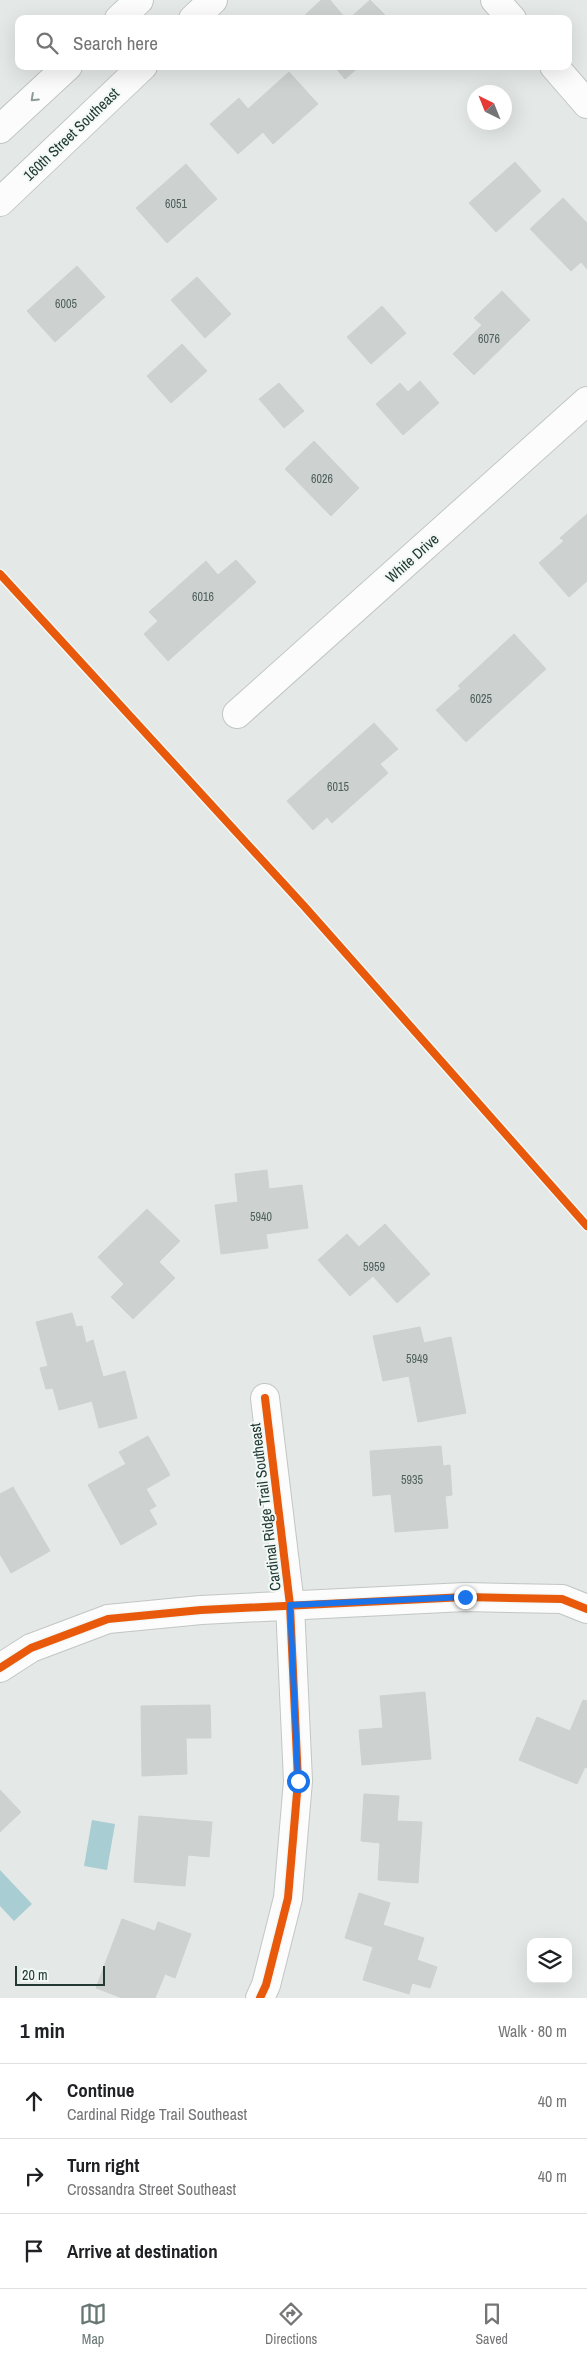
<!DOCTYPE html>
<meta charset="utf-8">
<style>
:root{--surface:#fff;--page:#f2f2f2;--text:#202124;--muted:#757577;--line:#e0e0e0;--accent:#677773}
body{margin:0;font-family:"Archivo Narrow",sans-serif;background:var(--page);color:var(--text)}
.controls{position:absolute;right:15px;bottom:15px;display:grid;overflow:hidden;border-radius:10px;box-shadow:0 5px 20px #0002}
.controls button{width:45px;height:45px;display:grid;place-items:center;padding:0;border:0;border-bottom:1px solid var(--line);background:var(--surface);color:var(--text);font:25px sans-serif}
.compass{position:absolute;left:467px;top:85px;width:45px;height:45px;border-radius:50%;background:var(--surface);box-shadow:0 5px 20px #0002;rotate:317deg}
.scale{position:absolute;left:15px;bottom:12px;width:90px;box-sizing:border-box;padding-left:5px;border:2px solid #233a34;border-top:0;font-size:14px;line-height:18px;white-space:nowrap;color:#233a34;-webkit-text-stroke:4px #f2f8f5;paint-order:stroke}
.stop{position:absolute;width:15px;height:15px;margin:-11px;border:4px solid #1a73e8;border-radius:50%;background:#fff}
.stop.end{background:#1a73e8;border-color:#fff;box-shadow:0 1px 5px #0008}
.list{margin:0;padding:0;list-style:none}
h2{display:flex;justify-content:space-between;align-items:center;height:65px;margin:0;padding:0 20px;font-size:21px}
h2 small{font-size:16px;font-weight:400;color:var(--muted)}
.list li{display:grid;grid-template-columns:32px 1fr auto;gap:15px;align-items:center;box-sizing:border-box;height:75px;padding:0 20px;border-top:1px solid var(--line)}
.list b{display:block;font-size:19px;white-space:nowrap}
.list p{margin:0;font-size:16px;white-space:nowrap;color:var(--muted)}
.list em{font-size:16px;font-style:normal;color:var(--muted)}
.icon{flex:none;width:28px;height:28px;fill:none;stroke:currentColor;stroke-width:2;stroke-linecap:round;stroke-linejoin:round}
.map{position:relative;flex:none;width:587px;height:1998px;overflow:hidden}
.search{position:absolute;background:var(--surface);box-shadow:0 5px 20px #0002;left:15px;right:15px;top:15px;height:55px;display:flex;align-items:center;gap:12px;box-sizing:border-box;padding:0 18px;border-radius:10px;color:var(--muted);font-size:19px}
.sheet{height:290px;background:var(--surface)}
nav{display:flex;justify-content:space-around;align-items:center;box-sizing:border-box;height:70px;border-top:1px solid var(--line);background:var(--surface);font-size:14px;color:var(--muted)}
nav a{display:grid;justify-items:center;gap:2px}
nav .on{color:var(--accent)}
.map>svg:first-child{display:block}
.water{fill:#a8ced4}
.building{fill:#cdd1d0;stroke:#cdd2d0}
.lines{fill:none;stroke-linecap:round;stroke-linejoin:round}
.street-casing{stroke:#c1c6c4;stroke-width:30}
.secondary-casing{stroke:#c0c6c4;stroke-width:30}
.street{stroke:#fbfcfb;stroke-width:28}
.secondary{stroke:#fbfcfb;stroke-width:28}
.cycleway-casing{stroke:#f2f8f5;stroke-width:11}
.cycleway{stroke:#e8590c;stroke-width:8}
.oneway{stroke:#8f9b98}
.route{stroke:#1a73e8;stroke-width:6}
.labels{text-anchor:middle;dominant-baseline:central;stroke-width:4;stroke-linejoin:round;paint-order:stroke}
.number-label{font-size:12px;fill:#4e605c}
.street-label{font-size:15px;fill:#233a34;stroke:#f2f8f5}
</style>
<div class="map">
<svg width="587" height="1998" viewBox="0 0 587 1998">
<rect width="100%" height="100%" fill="#e4e9e7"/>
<!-- water -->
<path class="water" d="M92,1820L115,1824L107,1870L84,1866Z
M0,1870L32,1904L14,1921L0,1906Z"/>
<!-- building -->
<path class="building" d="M321,0H330L346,19H301Z
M370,0L389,19H349Z
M334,66H360L345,79Z
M289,72L318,104L273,144L263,132L238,154L210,124L239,98L248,109Z
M515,162L541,191L496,232L469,203Z
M186,164L217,199L167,243L136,208Z
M563,198L587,223V269L581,262L571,271L530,229Z
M77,266L105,297L55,342L27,311Z
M197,277L231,314L205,338L171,300Z
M502,291L530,320L474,375L453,354L482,325L474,318Z
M382,306L406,333L371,364L347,337Z
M182,344L207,371L171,403L147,376Z
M420,381L439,403L403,435L376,404L400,383L408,392Z
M279,383L304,411L284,428L259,399Z
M314,441L359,488L331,516L285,469Z
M587,514V581L569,597L539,563L564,541L560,538Z
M236,560L256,582L168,661L144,634L158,621L149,612L206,561L218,575Z
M514,634L546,669L466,742L436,710L461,688L458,686Z
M374,723L398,749L380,764L388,773L332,823L327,817L313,830L287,801Z
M267,1170L269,1189L302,1185L308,1228L266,1234L268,1248L221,1254L215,1205L238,1202L235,1174Z
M147,1209L180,1241L159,1262L175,1278L133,1319L111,1297L124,1284L98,1257Z
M385,1224L430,1274L397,1303L373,1276L350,1296L318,1260L347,1234L359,1247Z
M72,1313L76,1327L82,1326L86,1343L93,1340L103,1377L125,1371L137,1418L99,1428L92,1401L59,1410L53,1388L46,1389L40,1368L48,1366L36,1322Z
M420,1327L424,1343L451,1337L466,1413L418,1422L409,1376L383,1381L373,1336Z
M148,1436L170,1475L146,1489L156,1506L149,1510L157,1524L121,1545L88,1485L126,1464L119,1452Z
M441,1446L443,1466L450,1465L452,1495L445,1496L448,1528L395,1532L391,1494L373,1496L370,1451Z
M13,1487L50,1551L11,1573L0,1554V1494Z
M425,1692L431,1759L362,1765L359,1730L383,1728L380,1696Z
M583,1700L587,1701V1768L585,1767L577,1784L519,1760L537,1717L570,1731Z
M210,1705L211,1738H186L187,1774L142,1776L141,1706Z
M0,1790L21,1812L0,1832Z
M364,1794L399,1796L397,1821L422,1822L418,1883L378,1880L380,1843L361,1841Z
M139,1816L212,1822L209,1857L188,1855L185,1886L134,1882Z
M359,1893L390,1903L383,1925L424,1938L417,1960L437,1967L430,1988L412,1983L409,1994L363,1980L373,1947L345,1938Z
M122,1919L155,1931L158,1922L191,1934L175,1978L165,1974L155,1998H122L96,1988Z"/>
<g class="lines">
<!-- street casing -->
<g class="street-casing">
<path id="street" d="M495,0L512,19
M554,66L587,104
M237,714L587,401
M0,1668L31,1648L108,1619L201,1610L465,1597L562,1599L587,1609
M260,1998L266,1985L288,1898L298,1781L290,1605L265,1398"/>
</g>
<!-- secondary casing -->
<g class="secondary-casing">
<path id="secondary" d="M119,19L139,0
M193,19L213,0
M0,129L68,66
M0,202L143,66"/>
</g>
<!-- street -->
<use href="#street" class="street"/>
<!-- secondary -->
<use href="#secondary" class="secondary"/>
<!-- cycleway casing -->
<g class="cycleway-casing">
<path id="cycleway" d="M0,574L304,906L587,1226
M0,1668L31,1648L108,1619L201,1610L465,1597L562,1599L587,1609
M260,1998L266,1985L288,1898L298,1781L290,1605L265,1398"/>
</g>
<!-- cycleway -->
<use href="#cycleway" class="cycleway"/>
</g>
<!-- one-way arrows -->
<defs><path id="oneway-chevron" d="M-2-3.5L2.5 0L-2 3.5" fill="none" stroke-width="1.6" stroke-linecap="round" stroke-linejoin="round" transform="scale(1.25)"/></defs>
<use class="oneway" href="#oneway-chevron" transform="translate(34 98) rotate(137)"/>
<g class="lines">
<!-- route -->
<path class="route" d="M298,1781L290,1605L465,1597"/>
</g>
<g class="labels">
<!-- number labels -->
<g class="number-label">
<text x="176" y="204">6051</text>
<text x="66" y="304">6005</text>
<text x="489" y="339">6076</text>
<text x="322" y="479">6026</text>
<text x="203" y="597">6016</text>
<text x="481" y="699">6025</text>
<text x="338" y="787">6015</text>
<text x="261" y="1217">5940</text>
<text x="374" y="1267">5959</text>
<text x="417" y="1359">5949</text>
<text x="412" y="1480">5935</text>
</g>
<!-- street labels -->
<g class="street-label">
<text transform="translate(71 134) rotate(-44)">160th Street Southeast</text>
<text transform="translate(412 558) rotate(-42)">White Drive</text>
<text transform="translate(265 1507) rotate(-97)">Cardinal Ridge Trail Southeast</text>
</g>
</g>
</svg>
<div class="controls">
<button><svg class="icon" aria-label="layers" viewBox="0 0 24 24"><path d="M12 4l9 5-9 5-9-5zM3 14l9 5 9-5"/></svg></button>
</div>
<svg class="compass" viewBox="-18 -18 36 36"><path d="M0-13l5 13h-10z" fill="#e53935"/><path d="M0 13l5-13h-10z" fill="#757577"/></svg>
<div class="scale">20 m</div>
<div class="stop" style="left:298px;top:1781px"></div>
<div class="stop end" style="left:465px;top:1597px"></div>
<div class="search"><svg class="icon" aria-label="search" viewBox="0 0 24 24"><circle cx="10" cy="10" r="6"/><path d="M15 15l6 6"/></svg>Search here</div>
</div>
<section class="sheet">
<h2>1 min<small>Walk · 80 m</small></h2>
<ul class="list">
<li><svg class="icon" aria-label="ahead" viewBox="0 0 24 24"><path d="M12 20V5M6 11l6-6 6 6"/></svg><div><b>Continue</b><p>Cardinal Ridge Trail Southeast</p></div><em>40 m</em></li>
<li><svg class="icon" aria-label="right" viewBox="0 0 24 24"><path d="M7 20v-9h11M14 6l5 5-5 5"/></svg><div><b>Turn right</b><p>Crossandra Street Southeast</p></div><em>40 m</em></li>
<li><svg class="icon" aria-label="arrive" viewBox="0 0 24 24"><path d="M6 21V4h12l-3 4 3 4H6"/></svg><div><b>Arrive at destination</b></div></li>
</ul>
</section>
<nav>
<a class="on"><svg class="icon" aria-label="map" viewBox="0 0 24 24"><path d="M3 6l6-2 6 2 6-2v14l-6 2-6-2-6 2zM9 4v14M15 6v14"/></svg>Map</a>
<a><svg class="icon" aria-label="directions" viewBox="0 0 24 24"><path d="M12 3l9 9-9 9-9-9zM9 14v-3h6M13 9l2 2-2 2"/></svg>Directions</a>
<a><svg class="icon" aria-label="saved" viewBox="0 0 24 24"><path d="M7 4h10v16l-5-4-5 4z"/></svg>Saved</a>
</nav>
